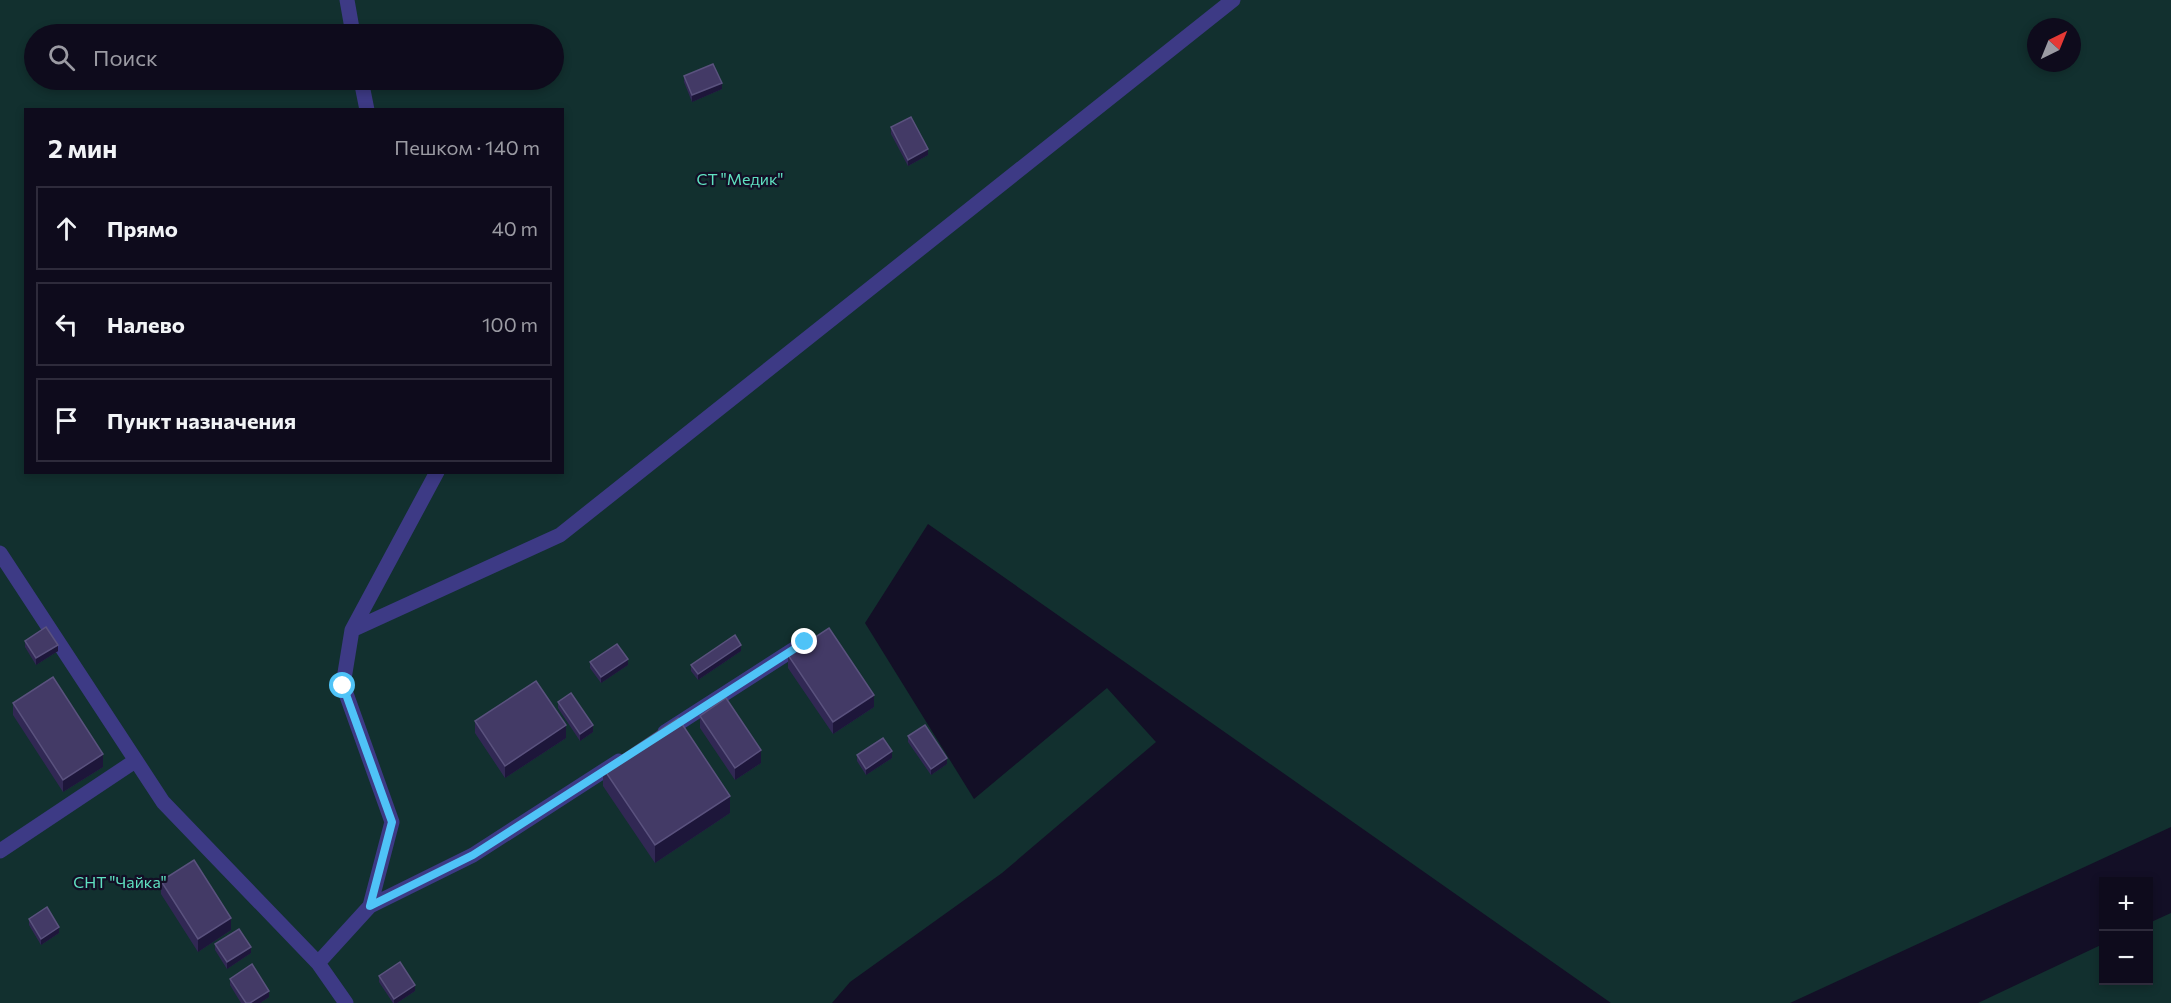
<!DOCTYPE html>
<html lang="ru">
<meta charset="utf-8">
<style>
:root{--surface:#0e0b1c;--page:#1c1929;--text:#f1f3f6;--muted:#9b9ba3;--line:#2e2b3b}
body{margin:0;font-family:Commissioner,sans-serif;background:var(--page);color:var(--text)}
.controls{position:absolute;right:18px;bottom:18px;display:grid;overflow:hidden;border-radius:0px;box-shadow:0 3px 9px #0003}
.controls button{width:54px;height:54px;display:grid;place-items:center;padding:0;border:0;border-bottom:2px solid var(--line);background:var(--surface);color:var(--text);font:30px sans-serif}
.compass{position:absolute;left:2027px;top:18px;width:54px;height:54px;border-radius:50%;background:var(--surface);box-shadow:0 3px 9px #0003;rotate:43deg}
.stop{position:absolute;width:18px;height:18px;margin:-14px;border:4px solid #4fc3f7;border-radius:50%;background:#fff}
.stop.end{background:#4fc3f7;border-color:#fff;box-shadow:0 2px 6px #0008}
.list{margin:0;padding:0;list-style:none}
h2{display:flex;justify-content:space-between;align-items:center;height:78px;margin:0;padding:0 24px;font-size:26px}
h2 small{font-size:20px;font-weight:400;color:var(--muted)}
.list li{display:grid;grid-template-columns:39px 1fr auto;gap:18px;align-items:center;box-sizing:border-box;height:84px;margin:0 12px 12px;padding:0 12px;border:2px solid var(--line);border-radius:0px}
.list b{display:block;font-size:22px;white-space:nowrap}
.list em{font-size:20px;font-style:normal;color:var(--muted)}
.icon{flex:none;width:33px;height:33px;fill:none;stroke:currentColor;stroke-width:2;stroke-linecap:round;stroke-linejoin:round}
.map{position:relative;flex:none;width:2171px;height:1003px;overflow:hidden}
.search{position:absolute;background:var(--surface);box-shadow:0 3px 9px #0003;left:24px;top:24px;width:540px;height:66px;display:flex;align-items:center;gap:15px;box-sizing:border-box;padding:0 21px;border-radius:33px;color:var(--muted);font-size:22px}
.panel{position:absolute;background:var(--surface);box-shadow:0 3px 9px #0003;left:24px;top:108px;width:540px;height:366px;border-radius:0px}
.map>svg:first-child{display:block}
.green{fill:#12302f;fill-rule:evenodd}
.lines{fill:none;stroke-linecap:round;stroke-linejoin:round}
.minor{stroke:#3d3a85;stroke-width:15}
.wall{fill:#312854}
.shaded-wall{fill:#1d163a}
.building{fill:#433a66;stroke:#5a527e;stroke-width:1.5}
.route{stroke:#4fc3f7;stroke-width:8}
.labels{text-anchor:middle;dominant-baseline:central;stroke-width:4.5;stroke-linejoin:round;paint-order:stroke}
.park-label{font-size:16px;fill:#5fe0c0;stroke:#130f26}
</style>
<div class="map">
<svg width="2171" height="1003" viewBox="0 0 2171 1003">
<rect width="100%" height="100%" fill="#130f26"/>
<!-- green -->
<path class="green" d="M0,0H2171V827L1790,1003H1611L928,524L865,623L974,799L1107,688L1156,742L1002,873L850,982L832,1003H0ZM2036,27H2072V63H2036ZM34,34H554V80H34ZM26,110H562V472H26Z
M2171,913V1003H1978L2103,944L2104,980H2148L2149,923Z"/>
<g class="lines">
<!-- minor -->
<path class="minor" d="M347,0L353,34
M361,80L367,110
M0,553L163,802L318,963L346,1003
M352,630L560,535L1233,0
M665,732L805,642
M0,851L135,761
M370,906L392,822L343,685L352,630L437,472
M318,963L370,906L473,855L619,761"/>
</g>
<!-- wall -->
<path class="wall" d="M684,76L722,89L692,102L684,82Z
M891,127L928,155L908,166L891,134Z
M25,641L58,651L36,665L25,647Z
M741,651L698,680L691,671V665Z
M788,655L874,707L833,734L788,668Z
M590,662L628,665L601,683L590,668Z
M558,702L593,732L580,741L558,708Z
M13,703L103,767L63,792L13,715Z
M700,716L761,763L735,780L700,728Z
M475,721L566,738L505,778L475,733Z
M908,736L947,764L931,775L908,742Z
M857,755L892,758L866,775L857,761Z
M603,768L730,813L655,863L603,786Z
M161,881L231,930L198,952L161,894Z
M29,919L59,933L41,945L29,925Z
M215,944L251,953L227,969L215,950Z
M379,976L415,991L397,1003H393L379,982Z
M230,979L269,997L260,1003H241L230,985Z"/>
<!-- shaded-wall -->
<path class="shaded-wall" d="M722,83V89L692,102V95Z
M928,149V155L908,166V160Z
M58,645V651L36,665V658Z
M741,645V651L698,680V674Z
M628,659V665L601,683V677Z
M874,695V707L833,734V722Z
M566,725V738L505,778V766Z
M593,725V732L580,741V734Z
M761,750V763L735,780V768Z
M892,751V758L866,775V769Z
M103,754V767L63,792V780Z
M947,758V764L931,775V769Z
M730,796V813L655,863V845Z
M231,918V930L198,952V939Z
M59,927V933L41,945V939Z
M251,947V953L227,969V962Z
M415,985V991L397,1003H394V999Z
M269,991V997L260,1003H250Z"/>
<!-- building -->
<path class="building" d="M713,64L722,83L692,95L684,76Z
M911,117L928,149L908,160L891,127Z
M46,627L58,645L36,658L25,641Z
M829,628L874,695L833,722L788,655Z
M735,635L741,645L698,674L691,665Z
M617,644L628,659L601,677L590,662Z
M53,677L103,754L63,780L13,703Z
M536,681L566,725L505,766L475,721Z
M571,693L593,725L580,734L558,702Z
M726,698L761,750L735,768L700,716Z
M678,718L730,796L655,845L603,768Z
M925,725L947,758L931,769L908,736Z
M883,738L892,751L866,769L857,755Z
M194,860L231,918L198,939L161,881Z
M47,907L59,927L41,939L29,919Z
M239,929L251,947L227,962L215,944Z
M400,962L415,985L394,999L379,976Z
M252,964L269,991L250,1003H246L230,979Z"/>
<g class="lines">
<!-- route -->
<path class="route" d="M343,686L392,822L370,906L473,855L805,642"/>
</g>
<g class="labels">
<!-- park labels -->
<g class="park-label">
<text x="740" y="178">СТ "Медик"</text>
<text x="120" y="881">СНТ "Чайка"</text>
</g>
</g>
</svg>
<div class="controls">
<button>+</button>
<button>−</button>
</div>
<svg class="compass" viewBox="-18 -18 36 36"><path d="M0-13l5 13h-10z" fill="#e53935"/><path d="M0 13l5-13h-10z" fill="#9b9ba3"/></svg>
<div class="stop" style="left:343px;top:686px"></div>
<div class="stop end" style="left:805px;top:642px"></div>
<div class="search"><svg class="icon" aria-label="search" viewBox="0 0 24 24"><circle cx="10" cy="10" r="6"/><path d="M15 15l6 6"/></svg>Поиск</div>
<section class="panel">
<h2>2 мин<small>Пешком · 140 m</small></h2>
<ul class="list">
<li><svg class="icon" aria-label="ahead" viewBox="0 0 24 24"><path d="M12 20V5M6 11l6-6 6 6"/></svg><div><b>Прямо</b></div><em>40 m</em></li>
<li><svg class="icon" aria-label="left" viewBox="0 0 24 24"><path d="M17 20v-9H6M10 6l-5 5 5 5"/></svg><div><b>Налево</b></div><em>100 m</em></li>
<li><svg class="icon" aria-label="arrive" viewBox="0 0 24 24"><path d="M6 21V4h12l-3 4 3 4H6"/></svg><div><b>Пункт назначения</b></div></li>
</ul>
</section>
</div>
